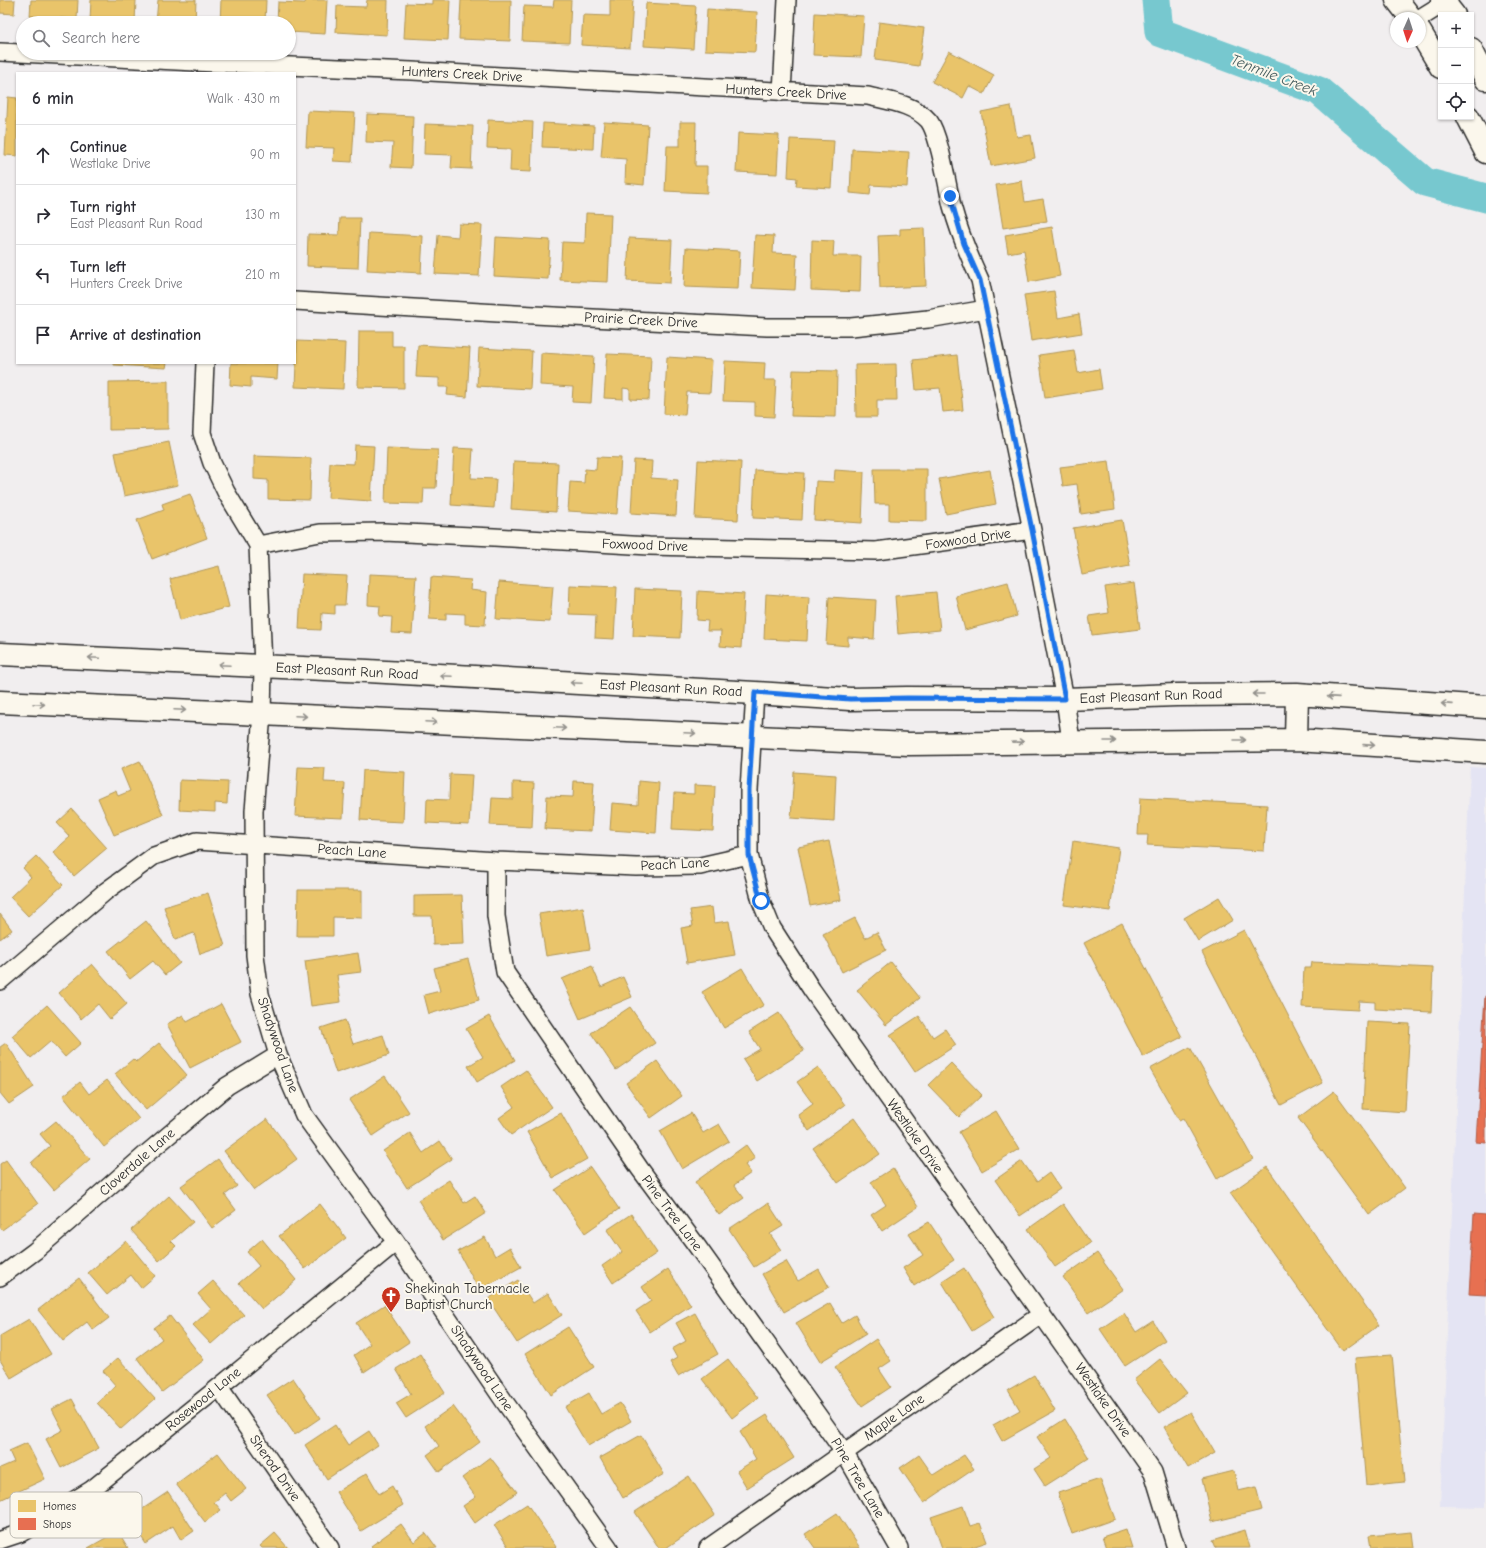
<!DOCTYPE html>
<meta charset="utf-8">
<style>
:root{--surface:#fff;--page:#f7f7f7;--text:#2b2b33;--muted:#7c7c81;--line:#e1e1e2}
body{margin:0;font-family:"Comic Neue",sans-serif;background:var(--page);color:var(--text)}
.controls{position:absolute;right:12px;top:12px;display:grid;overflow:hidden;border-radius:0px;box-shadow:0 1px 3px #0004}
.controls button{width:36px;height:36px;display:grid;place-items:center;padding:0;border:0;border-bottom:1px solid var(--line);background:var(--surface);color:var(--text);font:20px sans-serif}
.compass{position:absolute;left:1390px;top:12px;width:36px;height:36px;border-radius:50%;background:var(--surface);box-shadow:0 1px 3px #0004;rotate:183deg}
.stop{position:absolute;width:12px;height:12px;margin:-9px;border:3px solid #1a73e8;border-radius:50%;background:#fff}
.stop.end{background:#1a73e8;border-color:#fff;box-shadow:0 1px 4px #0008}
.list{margin:0;padding:0;list-style:none}
h2{display:flex;justify-content:space-between;align-items:center;height:52px;margin:0;padding:0 16px;font-size:17px}
h2 small{font-size:13px;font-weight:400;color:var(--muted)}
.list li{display:grid;grid-template-columns:26px 1fr auto;gap:12px;align-items:center;box-sizing:border-box;height:60px;padding:0 16px;border-top:1px solid var(--line)}
.list b{display:block;font-size:15px;white-space:nowrap}
.list p{margin:0;font-size:13px;white-space:nowrap;color:var(--muted)}
.list em{font-size:13px;font-style:normal;color:var(--muted)}
.icon{flex:none;width:22px;height:22px;fill:none;stroke:currentColor;stroke-width:2;stroke-linecap:round;stroke-linejoin:round}
.map{position:relative;flex:none;width:1486px;height:1548px;overflow:hidden}
.search{position:absolute;background:var(--surface);box-shadow:0 1px 3px #0004;left:16px;top:16px;width:280px;height:44px;display:flex;align-items:center;gap:10px;box-sizing:border-box;padding:0 14px;border-radius:22px;color:var(--muted);font-size:15px}
.panel{position:absolute;background:var(--surface);box-shadow:0 1px 3px #0004;left:16px;top:72px;width:280px;height:292px;border-radius:0px}
.map>svg:first-child{display:block}
.built{fill:#e4e4f3}
.homes{fill:#e9c46a;stroke:#b09657}
.shops{fill:#e76f51;stroke:#af5b46}
.lines{fill:none;stroke-linecap:round;stroke-linejoin:round}
.river{stroke:#77c8cf;stroke-width:29}
.minor-casing{stroke:#2b2b2b;stroke-width:20}
.secondary-casing{stroke:#2b2b2b;stroke-width:25}
.minor{stroke:#fbf7ec;stroke-width:17}
.secondary{stroke:#fbf7ec;stroke-width:22}
.oneway{stroke:#93918c}
.route{stroke:#1a73e8;stroke-width:5}
.labels{text-anchor:middle;dominant-baseline:central;stroke-width:4;stroke-linejoin:round;paint-order:stroke}
.street-label{font-size:14px;fill:#2b2b2b;stroke:#fbf7ec}
.poi-label{font-size:14px;fill:#2b2b2b;stroke:#fbf7ec;text-anchor:start}
.water-label{font-size:15px;font-style:italic;fill:#425a5c;stroke:#fbf7ec}
.key{fill:#fbf7ec;stroke:#bdbab2;stroke-width:1}
.key-label{font-size:11px;fill:#2b2b2b}
</style>
<div class="map">
<svg width="1486" height="1548" viewBox="0 0 1486 1548">
<rect width="100%" height="100%" fill="#f1eeef"/>
<filter id="ink" filterUnits="userSpaceOnUse"><feTurbulence type="fractalNoise" baseFrequency=".025" numOctaves="2"/><feDisplacementMap in="SourceGraphic" scale="8" xChannelSelector="R" yChannelSelector="G"/><feConvolveMatrix kernelMatrix="1 2 1 2 8 2 1 2 1" color-interpolation-filters="sRGB"/></filter>
<g filter="url(#ink)">
<!-- built -->
<path class="built" d="M1470,767L1486,768V1507L1440,1506Z"/>
<!-- homes -->
<path class="homes" d="M0,0H15L14,14L0,13Z
M31,0H78L77,19L30,16Z
M91,0H136L135,23L90,21Z
M158,0H196L195,23H156Z
M221,0H266L265,23H220Z
M306,0H327L325,34L289,32V23H277L278,2L305,3Z
M367,0H388L387,35L336,32L337,6L366,7Z
M432,0H450L448,40L404,38L406,3L432,4Z
M461,0H511L510,41L459,39Z
M554,0H571L569,43L522,41L524,6L553,7Z
M610,0H633L630,48L581,45L583,15L610,16Z
M646,3L696,6L693,49L644,46Z
M707,9L757,12L755,52L705,50Z
M815,13L864,16L861,57L813,55Z
M879,22L924,28L919,66L875,60Z
M949,51L994,75L984,94L969,86L963,98L932,82Z
M8,97L17,98V156L5,155Z
M1011,106L1017,137L1031,135L1035,158L991,166L981,112Z
M308,111L355,113L352,162L333,161L334,148L306,147Z
M367,114L413,116L411,168L391,167L393,143L366,142Z
M488,120L533,122L531,172L510,171L511,149L487,148Z
M604,122L648,125L644,185L625,183L626,159L601,157Z
M680,122H696L695,166H707V193L665,191L667,146H680Z
M543,123L594,126L593,149L542,147Z
M425,124L473,126L471,169L451,168L452,155L424,154Z
M738,133L779,135L777,174L736,172Z
M790,139L834,141L831,188L796,186L797,178L788,177Z
M852,149L909,152L907,187L871,185L870,195L850,193Z
M1022,181L1025,202L1043,199L1047,221L1003,228L996,185Z
M586,213L611,214L608,282L560,280L562,242L585,243Z
M340,218H360L358,268L307,266L308,234L339,235Z
M459,224L482,225L479,276L435,274L438,235L458,237Z
M1052,227L1060,276L1029,282L1024,250L1008,253L1005,235Z
M924,228L926,286L880,288L878,236L900,235V229Z
M369,233L423,236L421,273L367,270Z
M755,235L774,236L773,253L797,254L795,290L752,288Z
M496,237L550,240L548,279L494,276Z
M629,238L672,240L670,283L627,281Z
M812,240L834,241L833,256H861L860,292L811,290Z
M686,248L740,251L738,289L684,287Z
M1054,291L1058,318L1079,314L1082,333L1031,341L1024,295Z
M359,331H392V346H404V388L358,387Z
M297,341L345,343L343,389L295,387Z
M418,345L470,348L467,397L447,395L448,387H439V378L416,377Z
M479,348L532,351L530,389L477,386Z
M1074,350L1078,373L1099,369L1102,389L1045,398L1039,355Z
M541,353L594,356L591,403L572,402L573,387L540,385Z
M607,354L651,356L649,400L630,399V389L623,388V399L604,398Z
M957,355L963,410L943,412L940,388L916,390L913,360Z
M667,357L712,360L710,393L687,392L685,415L664,414Z
M725,361L765,363L764,380H776L774,417L755,416V402L723,401Z
M114,363H167L166,368L114,365Z
M231,363H278L277,379L251,377V387L230,385Z
M896,364L897,400H877V417H856L855,365Z
M793,370L837,371L836,417L791,416Z
M168,381V429L109,430V382Z
M169,442L178,485L124,496L115,453Z
M355,445L374,446L371,501L328,498L330,463L354,464Z
M387,448L438,450L436,488H424L423,504L385,503Z
M454,448L473,449L471,478L496,479L494,508L451,505Z
M254,456L311,458L310,500L268,499V480L254,479Z
M597,457L621,458L617,514L568,511L570,482L584,483L585,469L596,470Z
M634,460L652,461L651,478L678,480L676,516L631,513Z
M698,460L741,462L738,520L695,518Z
M514,461L558,463L556,512L511,509Z
M1109,461L1115,509L1081,514L1077,484L1063,486L1060,467Z
M874,469H927V521L889,520V504H875Z
M755,470L804,473L802,520L753,518Z
M835,470L864,472L862,523L814,520L816,481L834,482Z
M990,470L996,504L946,514L939,479Z
M190,494L207,538L152,559L137,520L164,510L162,504Z
M1122,520L1130,566L1082,575L1073,528Z
M219,566L229,607L180,620L170,579Z
M302,574L347,576L345,605H335V614L322,613L321,630L299,629Z
M369,574L416,576L412,634L391,633L392,617L379,616L380,606L368,605Z
M431,577L471,580L470,590L487,592L485,625L465,624V614L446,613V620L429,619Z
M499,582L553,586L550,622L496,619Z
M1008,582L1017,616L965,630L956,596Z
M1134,583L1140,629L1092,635L1089,616L1109,613L1105,587Z
M570,585L617,587L614,639L595,638L596,615L569,614Z
M635,589L682,591L680,638L633,636Z
M698,591L744,594L741,648L720,646L721,631H707L708,621L697,620Z
M936,592L940,630L898,634L895,596Z
M766,594L809,597L807,641L764,639Z
M829,597L876,600L874,639L848,637V646L826,644Z
M140,761L163,815L114,835L98,798L116,790L118,796L130,791L121,769Z
M298,767L325,768L324,782L345,783L343,818L295,816Z
M363,770L405,772L403,822L360,820Z
M794,772L836,775L834,821L791,818Z
M450,774L472,775L469,825L426,823L427,799L449,800Z
M180,780L228,782L227,804L215,803V812L179,810Z
M574,781L594,782L591,831L545,829L547,796L573,797Z
M639,781L659,783L656,833L610,830L612,803L638,805Z
M513,782L534,783L532,827L490,825L492,798L513,799Z
M694,785L715,786L713,831L672,829L674,793L694,794Z
M1140,798L1267,805L1264,851L1147,845L1148,835H1138Z
M72,809L107,848L74,876L53,852L70,837L57,823Z
M829,841L841,900L810,906L798,847Z
M1073,841L1119,848L1110,911L1064,905Z
M36,856L63,885L28,916L10,897L31,877L23,868Z
M298,890H362V918L333,917V936H297Z
M208,893L225,946L200,954L194,933L175,940L164,907Z
M462,895L464,944L433,945L432,916H414V896Z
M1219,897L1233,920L1198,941L1184,918Z
M583,907L590,949L546,956L539,914Z
M712,907L714,923L729,921L735,955L687,963L681,928L693,926L690,910Z
M0,914L12,930L0,939Z
M855,918L865,938L877,932L886,950L842,972L823,934Z
M146,921L180,963L165,975L153,961L130,979L108,951Z
M1122,923L1182,1037L1143,1057L1084,943Z
M1244,930L1323,1083L1281,1105L1202,952Z
M358,953L361,972L337,975L341,1002L311,1006L305,961Z
M468,959L479,1000L429,1014L424,995L440,991L434,968Z
M891,962L920,998L886,1025L857,990Z
M1312,962L1433,968L1431,1012L1375,1009V1002L1359,1001L1358,1010L1302,1007L1304,968H1311Z
M92,964L127,1004L110,1019L98,1004L81,1019L59,993Z
M592,966L601,987L623,977L632,997L580,1019L562,979Z
M742,968L764,1005L724,1028L702,992Z
M221,1004L241,1042L190,1068L167,1024L183,1015L187,1022Z
M47,1005L81,1043L65,1057L51,1041L31,1058L12,1036Z
M630,1007L655,1043L616,1070L591,1033Z
M779,1013L804,1051L757,1081L743,1059L760,1049L749,1032Z
M489,1016L515,1060L477,1082L468,1066L483,1057L466,1029Z
M919,1016L933,1037L945,1029L956,1045L915,1072L890,1035Z
M345,1020L353,1044L383,1035L389,1055L336,1073L321,1028Z
M1367,1022L1410,1024L1405,1112L1363,1109Z
M6,1043L34,1087L9,1104L0,1093V1047Z
M159,1043L187,1075L146,1110L115,1074L133,1059L136,1062Z
M1190,1047L1253,1159L1217,1179L1183,1118L1179,1120L1150,1069Z
M657,1061L682,1096L651,1118L626,1083Z
M951,1063L982,1095L959,1117L928,1085Z
M818,1067L845,1105L809,1131L798,1115L813,1104L797,1082Z
M526,1070L552,1107L511,1135L499,1118L514,1107L501,1087Z
M385,1076L409,1112L373,1136L349,1100Z
M107,1080L139,1119L104,1147L63,1096L80,1082L89,1094Z
M1334,1091L1405,1188L1369,1215L1298,1118Z
M996,1111L1019,1149L982,1171L959,1132Z
M561,1113L587,1159L553,1178L527,1132Z
M691,1113L703,1133L719,1124L729,1141L682,1169L660,1131Z
M854,1118L880,1154L838,1183L813,1148Z
M267,1119L297,1159L254,1190L224,1151Z
M56,1121L90,1159L54,1190L31,1163L50,1146L40,1134Z
M410,1133L423,1153L440,1141L452,1159L407,1188L383,1151Z
M746,1145L755,1158L745,1165L751,1173L734,1185L744,1198L719,1215L695,1182Z
M218,1159L237,1186L225,1195L236,1210L212,1228L181,1186Z
M6,1160L38,1204L2,1230L0,1227V1164Z
M1022,1161L1037,1182L1049,1173L1060,1189L1020,1216L995,1180Z
M590,1167L619,1209L585,1233L555,1190Z
M1267,1167L1379,1325L1343,1351L1230,1193Z
M893,1168L918,1207L882,1231L871,1215L886,1205L871,1182Z
M449,1180L464,1203L475,1196L486,1213L443,1240L418,1200Z
M169,1196L193,1222L171,1241L176,1246L159,1261L131,1230Z
M768,1203L783,1226L770,1234L781,1250L754,1267L729,1229Z
M320,1204L346,1238L305,1269L279,1236Z
M1063,1204L1090,1243L1055,1267L1028,1229Z
M631,1214L657,1253L613,1283L602,1266L622,1252L607,1230Z
M929,1222L954,1260L914,1286L903,1268L923,1255L909,1234Z
M485,1237L495,1256L510,1247L521,1267L479,1290L458,1251Z
M262,1239L296,1280L262,1309L239,1283L259,1266L247,1252Z
M126,1241L155,1276L141,1288L131,1275L107,1295L88,1273Z
M1097,1253L1123,1289L1088,1313L1063,1277Z
M786,1261L798,1281L819,1269L829,1287L784,1312L762,1274Z
M964,1268L994,1317L972,1331L942,1282Z
M668,1269L691,1305L650,1332L636,1311L651,1301L642,1287Z
M79,1278L109,1318L93,1330L87,1322L63,1341L38,1310Z
M518,1280L533,1303L548,1293L562,1315L517,1343L488,1299Z
M213,1281L244,1315L211,1344L193,1325L211,1309L198,1294Z
M830,1303L842,1323L855,1315L866,1334L820,1362L796,1323Z
M384,1305L409,1342L364,1372L354,1355L370,1344L356,1323Z
M695,1313L718,1354L678,1376L670,1362L677,1358L672,1349L686,1341L676,1323Z
M1124,1313L1136,1332L1153,1321L1165,1340L1125,1366L1100,1329Z
M170,1316L204,1360L162,1392L137,1358L162,1339L154,1328Z
M29,1319L51,1354L11,1378L0,1360V1336Z
M568,1327L594,1367L551,1395L525,1354Z
M876,1339L891,1361L879,1369L891,1387L862,1406L835,1367Z
M420,1354L445,1393L406,1418L396,1403L411,1394L396,1369Z
M1392,1355L1404,1482L1366,1486L1355,1358Z
M118,1358L155,1399L121,1429L97,1403L116,1386L103,1371Z
M728,1359L758,1398L732,1418L702,1379Z
M1160,1359L1187,1393L1160,1413L1134,1380Z
M1034,1375L1055,1411L1002,1441L993,1425L1020,1410L1008,1390Z
M293,1378L320,1418L295,1435L267,1395Z
M589,1393L601,1414L620,1403L631,1421L588,1446L565,1407Z
M72,1399L99,1448L61,1468L46,1439L63,1430L52,1409Z
M453,1406L480,1442L439,1472L427,1455L439,1446L425,1426Z
M1191,1412L1215,1453L1188,1468L1164,1427Z
M767,1415L794,1458L747,1488L737,1471L756,1459L740,1432Z
M1065,1419L1089,1458L1045,1486L1034,1469L1051,1458L1037,1437Z
M335,1425L348,1445L369,1431L378,1445L327,1479L305,1445Z
M641,1435L664,1474L623,1498L600,1458Z
M27,1443L45,1479L0,1500V1468L14,1462L9,1451Z
M218,1453L246,1489L231,1501L225,1493L214,1502L221,1510L205,1522L176,1484Z
M919,1455L933,1475L964,1455L974,1469L924,1503L900,1468Z
M490,1457L517,1492L475,1523L463,1506L476,1497L462,1478Z
M1234,1471L1238,1491L1256,1487L1262,1510L1212,1522L1202,1479Z
M367,1473L379,1494L392,1486L403,1505L361,1531L336,1492Z
M689,1476L715,1515L666,1548H659L635,1512Z
M1100,1479L1115,1519L1072,1534L1058,1493Z
M168,1492L194,1531L181,1540L173,1526L146,1544L129,1518Z
M527,1504L556,1547L555,1548H509L494,1525Z
M963,1506L970,1526L980,1523L987,1542L969,1548H942L931,1517Z
M837,1513L860,1548H815L805,1534Z
M401,1524L414,1542L426,1533L437,1548H373L371,1546Z
M1126,1529L1132,1548H1106L1102,1537Z
M1245,1530L1250,1548H1216L1213,1540Z
M118,1531L128,1548H88Z
M1412,1532L1414,1548H1371L1369,1536Z
M275,1533L288,1548H262L260,1546Z"/>
<!-- shops -->
<path class="shops" d="M1485,996H1486V1143L1476,1142Z
M1474,1214L1486,1215V1295L1469,1294Z"/>
<g class="lines">
<!-- river -->
<path class="river" d="M1156,0L1159,32L1319,91L1425,182L1486,198"/>
<!-- minor casing -->
<g class="minor-casing">
<path id="minor" d="M1420,18L1449,0
M0,52L215,63L412,71L868,96C889,101 914,104 929,121C940,136 947,186 952,206C959,232 969,256 980,280L1032,530L1065,699L1071,741
M782,92L787,0
M295,301L515,314L767,327H851L928,319L986,309
M205,363L202,433L212,463L226,492L258,545L263,667L262,714L254,811L255,955L260,994L278,1055L304,1115L396,1242L504,1401L609,1548
M258,545L320,533L384,532L494,537L649,546L876,551L1032,530
M755,693L749,790V855L761,901L772,928L812,990L1153,1472L1176,1548
M496,861V916L505,972L640,1169L694,1242L844,1452L899,1548
M0,981L106,891L154,856L197,841L496,861L636,867L700,866L749,855
M0,1277L35,1251L145,1155L227,1086L278,1055
M219,1387L330,1548
M0,1540L21,1533L91,1490L219,1387L396,1242
M708,1548L1042,1314"/>
</g>
<!-- secondary casing -->
<g class="secondary-casing">
<path id="secondary" d="M1397,0L1411,18
M1442,0L1454,15
M1420,32L1441,67
M1471,49L1486,79
M1468,117L1486,152
M0,654L368,671L755,693L850,699L907,698L1065,699L1176,695L1297,694L1486,707
M0,702L909,744L1296,740L1486,752
M1296,740L1297,694"/>
</g>
<!-- minor -->
<use href="#minor" class="minor"/>
<!-- secondary -->
<use href="#secondary" class="secondary"/>
</g>
<!-- one-way arrows -->
<defs><path id="oneway-shaft" d="M-6 0H5M1.5-3L5.5 0L1.5 3" fill="none" stroke-width="1.6" stroke-linecap="round" stroke-linejoin="round"/></defs>
<g class="oneway">
<use href="#oneway-shaft" transform="translate(94 658) rotate(-177)"/>
<use href="#oneway-shaft" transform="translate(224 665) rotate(-177)"/>
<use href="#oneway-shaft" transform="translate(446 676) rotate(-177)"/>
<use href="#oneway-shaft" transform="translate(576 683) rotate(-177)"/>
<use href="#oneway-shaft" transform="translate(1258 694) rotate(-180)"/>
<use href="#oneway-shaft" transform="translate(1333 697) rotate(-176)"/>
<use href="#oneway-shaft" transform="translate(39 704) rotate(3)"/>
<use href="#oneway-shaft" transform="translate(1447 704) rotate(-176)"/>
<use href="#oneway-shaft" transform="translate(180 710) rotate(3)"/>
<use href="#oneway-shaft" transform="translate(301 716) rotate(3)"/>
<use href="#oneway-shaft" transform="translate(431 722) rotate(3)"/>
<use href="#oneway-shaft" transform="translate(560 728) rotate(3)"/>
<use href="#oneway-shaft" transform="translate(690 733) rotate(3)"/>
<use href="#oneway-shaft" transform="translate(1240 740)"/>
<use href="#oneway-shaft" transform="translate(1110 741)"/>
<use href="#oneway-shaft" transform="translate(1018 742) rotate(-1)"/>
<use href="#oneway-shaft" transform="translate(1369 745) rotate(4)"/>
</g>
</g>
<g class="lines" filter="url(#ink)">
<!-- route -->
<path class="route" d="M761,901L749,855V790L755,692L850,699L907,698L1065,699L1032,530L980,280L964,244L950,196"/>
</g>
<!-- icons -->
<defs>
<g id="church-pin" transform="scale(1)"><path d="M0 17L-7.5 6A9.5 9.5 0 1 1 7.5 6Z" fill="#c8321e" stroke="#fbf7ec"/><path d="M-1.2-6h2.4v3.5h3.3v2.4h-3.3V6h-2.4V-.1h-3.3v-2.4h3.3Z" fill="#fff"/></g>
</defs>
<g fill-rule="evenodd">
<use href="#church-pin" x="391" y="1296"/>
</g>
<g class="labels">
<!-- street labels -->
<g class="street-label">
<text transform="translate(462 74) rotate(3)">Hunters Creek Drive</text>
<text transform="translate(786 92) rotate(3)">Hunters Creek Drive</text>
<text transform="translate(641 320) rotate(3)">Prairie Creek Drive</text>
<text transform="translate(968 539) rotate(-8)">Foxwood Drive</text>
<text transform="translate(645 545) rotate(2)">Foxwood Drive</text>
<text transform="translate(347 671) rotate(3)">East Pleasant Run Road</text>
<text transform="translate(671 688) rotate(3)">East Pleasant Run Road</text>
<text transform="translate(1151 696) rotate(-2)">East Pleasant Run Road</text>
<text transform="translate(352 851) rotate(4)">Peach Lane</text>
<text transform="translate(675 864) rotate(-3)">Peach Lane</text>
<text transform="translate(278 1045) rotate(71)">Shadywood Lane</text>
<text transform="translate(915 1136) rotate(55)">Westlake Drive</text>
<text transform="translate(137 1162) rotate(-41)">Cloverdale Lane</text>
<text transform="translate(672 1213) rotate(53)">Pine Tree Lane</text>
<text transform="translate(482 1368) rotate(56)">Shadywood Lane</text>
<text transform="translate(203 1399) rotate(-39)">Rosewood Lane</text>
<text transform="translate(1103 1400) rotate(55)">Westlake Drive</text>
<text transform="translate(894 1417) rotate(-35)">Maple Lane</text>
<text transform="translate(275 1468) rotate(55)">Sherod Drive</text>
<text transform="translate(858 1478) rotate(59)">Pine Tree Lane</text>
</g>
<!-- poi labels -->
<g class="poi-label">
<text x="405" y="1288">Shekinah Tabernacle<tspan x="405" dy="16">Baptist Church</tspan></text>
</g>
<!-- water labels -->
<g class="water-label">
<text transform="translate(1274 75) rotate(21)">Tenmile Creek</text>
</g>
</g>
<!-- legend -->
<rect x="10" y="1492" width="132" height="46" rx="6" class="key"/>
<rect x="18" y="1500" width="18" height="12" fill="#e9c46a"/>
<rect x="18" y="1518" width="18" height="12" fill="#e76f51"/>
<g class="key-label">
<text x="43" y="1510">Homes</text>
<text x="43" y="1528">Shops</text>
</g>
</svg>
<div class="controls">
<button>+</button>
<button>−</button>
<button><svg class="icon" aria-label="locate" viewBox="0 0 24 24"><circle cx="12" cy="12" r="6"/><path d="M12 2v4M12 18v4M2 12h4M18 12h4"/></svg></button>
</div>
<svg class="compass" viewBox="-18 -18 36 36"><path d="M0-13l5 13h-10z" fill="#e53935"/><path d="M0 13l5-13h-10z" fill="#7c7c81"/></svg>
<div class="stop" style="left:761px;top:901px"></div>
<div class="stop end" style="left:950px;top:196px"></div>
<div class="search"><svg class="icon" aria-label="search" viewBox="0 0 24 24"><circle cx="10" cy="10" r="6"/><path d="M15 15l6 6"/></svg>Search here</div>
<section class="panel">
<h2>6 min<small>Walk · 430 m</small></h2>
<ul class="list">
<li><svg class="icon" aria-label="ahead" viewBox="0 0 24 24"><path d="M12 20V5M6 11l6-6 6 6"/></svg><div><b>Continue</b><p>Westlake Drive</p></div><em>90 m</em></li>
<li><svg class="icon" aria-label="right" viewBox="0 0 24 24"><path d="M7 20v-9h11M14 6l5 5-5 5"/></svg><div><b>Turn right</b><p>East Pleasant Run Road</p></div><em>130 m</em></li>
<li><svg class="icon" aria-label="left" viewBox="0 0 24 24"><path d="M17 20v-9H6M10 6l-5 5 5 5"/></svg><div><b>Turn left</b><p>Hunters Creek Drive</p></div><em>210 m</em></li>
<li><svg class="icon" aria-label="arrive" viewBox="0 0 24 24"><path d="M6 21V4h12l-3 4 3 4H6"/></svg><div><b>Arrive at destination</b></div></li>
</ul>
</section>
</div>
